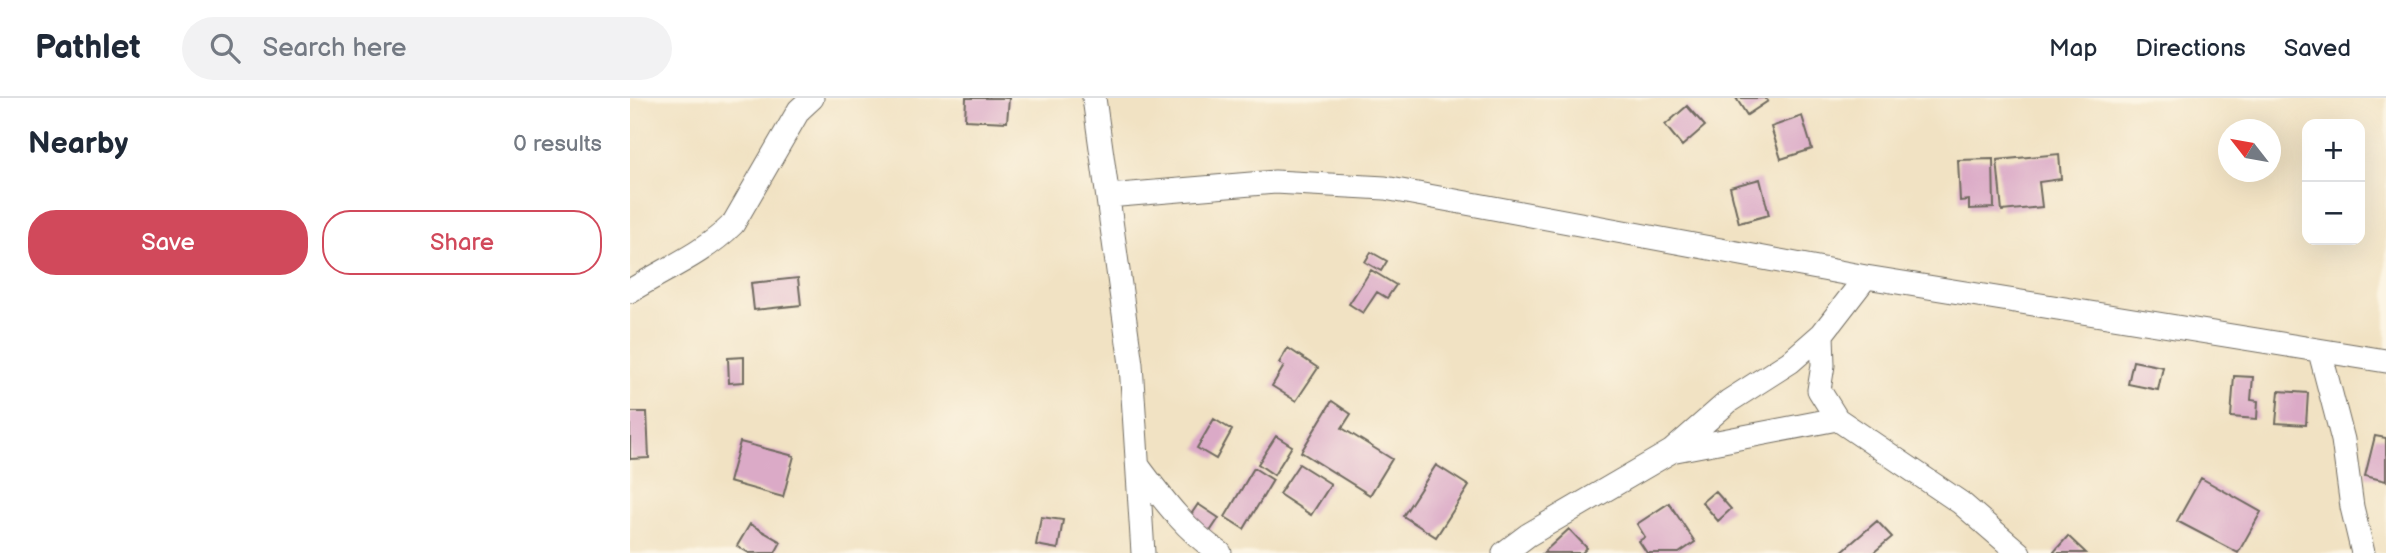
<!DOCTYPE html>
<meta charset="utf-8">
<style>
:root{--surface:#fff;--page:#f2f2f3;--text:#1f2937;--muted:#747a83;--line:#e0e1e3;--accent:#d1495b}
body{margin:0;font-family:"Balsamiq Sans",sans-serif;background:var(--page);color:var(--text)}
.controls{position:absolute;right:21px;top:21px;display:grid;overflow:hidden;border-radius:14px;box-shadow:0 7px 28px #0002}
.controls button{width:63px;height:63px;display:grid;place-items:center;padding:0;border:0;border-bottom:2px solid var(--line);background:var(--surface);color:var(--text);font:35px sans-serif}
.compass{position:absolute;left:1588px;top:21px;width:63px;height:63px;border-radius:50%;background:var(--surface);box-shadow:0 7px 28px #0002;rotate:301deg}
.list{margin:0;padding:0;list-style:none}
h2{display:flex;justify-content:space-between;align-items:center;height:91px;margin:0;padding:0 28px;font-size:30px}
h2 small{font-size:23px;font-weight:400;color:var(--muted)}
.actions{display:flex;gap:14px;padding:21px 28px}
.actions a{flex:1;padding:16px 0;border:2px solid var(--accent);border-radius:28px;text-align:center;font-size:24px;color:var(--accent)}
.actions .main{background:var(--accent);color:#fff}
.icon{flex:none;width:38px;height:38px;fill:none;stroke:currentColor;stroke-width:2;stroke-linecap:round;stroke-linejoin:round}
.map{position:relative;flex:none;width:1756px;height:455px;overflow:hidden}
header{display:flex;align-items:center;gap:42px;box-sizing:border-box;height:98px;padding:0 35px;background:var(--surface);border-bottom:2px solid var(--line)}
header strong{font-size:33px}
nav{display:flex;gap:38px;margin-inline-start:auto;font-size:24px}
.search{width:490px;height:63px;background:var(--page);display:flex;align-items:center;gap:18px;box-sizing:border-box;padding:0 24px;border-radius:38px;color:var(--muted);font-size:26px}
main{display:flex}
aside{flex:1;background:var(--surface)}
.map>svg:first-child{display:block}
.building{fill:#dbaac7}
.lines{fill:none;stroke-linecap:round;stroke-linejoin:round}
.minor-casing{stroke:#706b60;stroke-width:25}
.minor{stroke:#fff;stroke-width:23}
</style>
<header>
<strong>Pathlet</strong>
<div class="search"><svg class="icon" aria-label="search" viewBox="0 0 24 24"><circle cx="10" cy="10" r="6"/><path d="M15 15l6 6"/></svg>Search here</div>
<nav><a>Map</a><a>Directions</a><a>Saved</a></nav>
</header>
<main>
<aside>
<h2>Nearby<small>0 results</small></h2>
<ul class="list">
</ul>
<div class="actions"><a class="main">Save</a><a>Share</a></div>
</aside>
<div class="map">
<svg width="1756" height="455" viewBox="0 0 1756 455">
<rect width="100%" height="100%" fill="#fcf5e5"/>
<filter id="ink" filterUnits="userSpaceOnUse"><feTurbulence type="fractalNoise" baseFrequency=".0143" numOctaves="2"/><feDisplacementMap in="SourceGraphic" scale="14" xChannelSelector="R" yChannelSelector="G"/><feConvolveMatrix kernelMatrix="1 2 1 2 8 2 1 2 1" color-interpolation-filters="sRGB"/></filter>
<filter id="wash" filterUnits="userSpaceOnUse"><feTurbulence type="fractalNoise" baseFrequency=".00686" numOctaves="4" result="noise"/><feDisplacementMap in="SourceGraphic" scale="28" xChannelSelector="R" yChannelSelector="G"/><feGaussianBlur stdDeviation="1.57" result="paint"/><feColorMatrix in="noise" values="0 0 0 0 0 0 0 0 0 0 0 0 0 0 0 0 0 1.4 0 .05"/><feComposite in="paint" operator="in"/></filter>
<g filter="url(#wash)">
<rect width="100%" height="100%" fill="#f1e2c3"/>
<g id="blocks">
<!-- building -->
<path class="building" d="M336,0H379L377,24L335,22Z
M1106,0H1135L1138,3L1117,17Z
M1057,8L1075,28L1052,48L1035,27Z
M1172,18L1182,51L1151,61L1141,29Z
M1429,56L1431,81L1409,84L1412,109L1372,113L1367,62Z
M1363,61L1364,110L1339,111V102L1330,103L1328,62Z
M1130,81L1139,117L1109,125L1100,89Z
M741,154L757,163L751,173L735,164Z
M741,172L766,187L757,200L747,194L733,215L719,206Z
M168,180L171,207L124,212L121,185Z
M658,250L688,270L666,303L642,288L654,268L649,265Z
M114,259V284L99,285L98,260Z
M1503,263L1533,269L1528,292L1498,286Z
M1604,278L1623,279L1621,302L1628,303L1627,321L1601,319Z
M1649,293L1678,295L1676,327L1646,325Z
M702,303L721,316L712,330L762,361L740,397L671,354Z
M0,314H17L19,360L0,361Z
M584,321L602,332L586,361L567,350Z
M646,338L662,348L644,377L628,366Z
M1745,338L1756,340V383L1735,378Z
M110,344L164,358L153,399L99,384Z
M669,366L701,386L681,417L649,396Z
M806,367L839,388L806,439L773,418Z
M624,370L643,382L614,431L595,419Z
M1571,380L1631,414L1608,455L1547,423Z
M1085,393L1101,411L1088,423L1072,404Z
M1039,405L1065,444L1049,455H1017L1009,443L1015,439L1007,426Z
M568,406L589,420L579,435L558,421Z
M411,419L433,422L428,451L406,447Z
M1247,423L1262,439L1243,455H1210Z
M120,426L151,444L145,455H119L107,448Z
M939,431L957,450L952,455H913Z
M1438,438L1456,455H1423Z"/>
</g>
</g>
<g filter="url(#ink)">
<use href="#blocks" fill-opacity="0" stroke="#706b60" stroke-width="2"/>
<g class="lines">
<!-- minor casing -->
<g class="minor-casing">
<path id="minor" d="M464,0L501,266L513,455
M478,98L645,84L755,90L1236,179L1756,263
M0,193C35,171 73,156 103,126L169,12L182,0
M1192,236L1193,267L1189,292L1207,321
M1690,254L1713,342L1722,409L1733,455
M1046,352L1207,321L1331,405L1389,455
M508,368C532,400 556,433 590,455
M874,455L898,437L1042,353L1099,303L1160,264L1192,236L1236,179"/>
</g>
<!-- minor -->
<use href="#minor" class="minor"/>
</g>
</g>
</svg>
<div class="controls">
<button>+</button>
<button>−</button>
</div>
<svg class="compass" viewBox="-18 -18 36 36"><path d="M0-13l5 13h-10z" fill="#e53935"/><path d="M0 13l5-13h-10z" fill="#747a83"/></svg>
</div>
</main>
